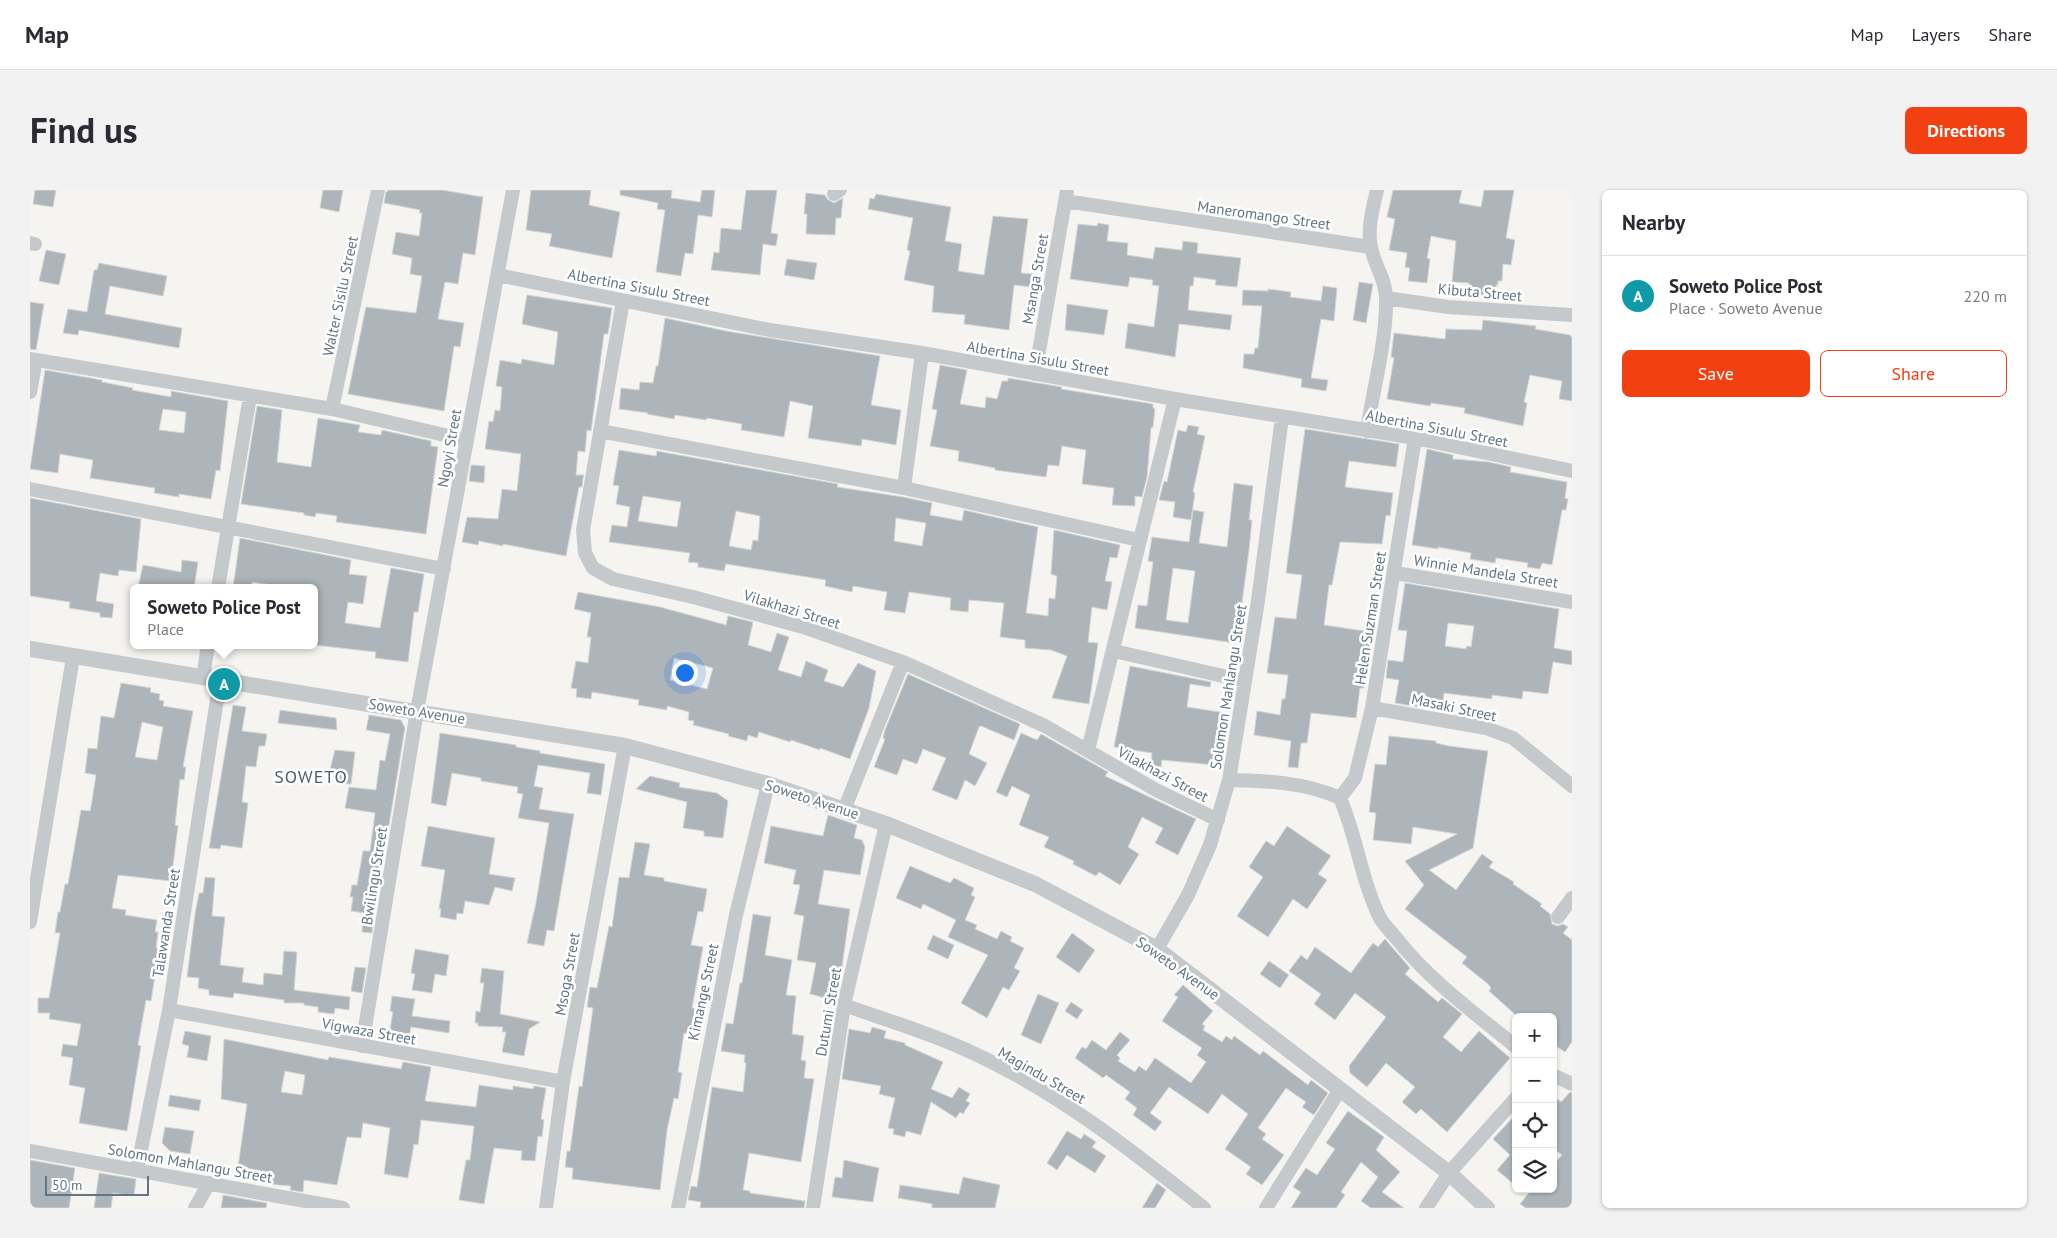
<!DOCTYPE html>
<meta charset="utf-8">
<style>
:root{--surface:#fff;--page:#f2f2f3;--text:#2b2b33;--muted:#7c7c81;--line:#e1e1e2;--accent:#f24012}
body{margin:0;font-family:"PT Sans",sans-serif;background:var(--page);color:var(--text)}
.controls{position:absolute;right:15px;bottom:15px;display:grid;overflow:hidden;border-radius:8px;box-shadow:0 1px 4px #0004}
.controls button{width:45px;height:45px;display:grid;place-items:center;padding:0;border:0;border-bottom:1px solid var(--line);background:var(--surface);color:var(--text);font:25px sans-serif}
.scale{position:absolute;left:15px;bottom:12px;width:104px;box-sizing:border-box;padding-left:5px;border:2px solid #617584;border-top:0;font-size:14px;line-height:18px;white-space:nowrap;color:#617584;-webkit-text-stroke:4px #fff;paint-order:stroke}
.you{position:absolute;left:654px;top:482px;width:18px;height:18px;margin:-12px;border:4px solid #fff;border-radius:50%;background:#1a73e8;box-shadow:0 0 0 8px #1a73e833}
.badge{display:grid;place-items:center;width:32px;height:32px;border-radius:50%;background:var(--accent);color:#fff;font-size:16px;font-weight:700}
.pin{position:absolute;translate:-50% -50%;border:2px solid #fff;box-shadow:0 1px 5px #0006}
.popup{position:absolute;left:100px;top:394px;width:188px;height:65px;box-sizing:border-box;display:grid;place-content:center;border-radius:8px;background:var(--surface);filter:drop-shadow(0 1px 4px #0005);font-size:16px;white-space:nowrap;color:var(--muted)}
.popup b{font-size:19px;color:var(--text)}
.popup::after{content:'';position:absolute;left:50%;top:100%;margin-left:-10px;border:10px solid transparent;border-top-color:var(--surface)}
.list{margin:0;padding:0;list-style:none}
h2{display:flex;justify-content:space-between;align-items:center;height:65px;margin:0;padding:0 20px;font-size:21px}
h2 small{font-size:16px;font-weight:400;color:var(--muted)}
.list li{display:grid;grid-template-columns:32px 1fr auto;gap:15px;align-items:center;box-sizing:border-box;height:80px;padding:0 20px;border-top:1px solid var(--line)}
.list b{display:block;font-size:19px;white-space:nowrap}
.list p{margin:0;font-size:16px;white-space:nowrap;color:var(--muted)}
.list em{font-size:16px;font-style:normal;color:var(--muted)}
.actions{display:flex;gap:10px;padding:15px 20px}
.actions a{flex:1;padding:11px 0;border:1px solid var(--accent);border-radius:8px;text-align:center;font-size:18px;color:var(--accent)}
.actions .main{background:var(--accent);color:#fff}
.icon{flex:none;width:28px;height:28px;fill:none;stroke:currentColor;stroke-width:2;stroke-linecap:round;stroke-linejoin:round}
.map{position:relative;flex:none;width:1542px;height:1018px;overflow:hidden;border-radius:8px}
header{display:flex;align-items:center;gap:30px;box-sizing:border-box;height:70px;padding:0 25px;background:var(--surface);border-bottom:1px solid var(--line)}
header strong{font-size:24px}
nav{display:flex;gap:28px;margin-inline-start:auto;font-size:18px}
.intro{display:flex;align-items:center;justify-content:space-between;box-sizing:border-box;height:120px;padding:0 30px}
h1{margin:0;font-size:35px}
.button{padding:12px 22px;border-radius:8px;background:var(--accent);color:#fff;font-size:18px;font-weight:700}
main{display:flex;gap:30px;padding:0 30px}
aside{flex:1;background:var(--surface);border-radius:8px;box-shadow:0 1px 4px #0004}
.map>svg:first-child{display:block}
.building{fill:#adb5ba;stroke:#d5d5d3;fill-rule:evenodd}
.lines{fill:none;stroke-linecap:round;stroke-linejoin:round}
.minor{stroke:#c6c9cc;stroke-width:14}
.tertiary{stroke:#c6c9cc;stroke-width:16}
.labels{text-anchor:middle;dominant-baseline:central;stroke-width:5;stroke-linejoin:round;paint-order:stroke}
.street-label{font-size:15px;fill:#617584;stroke:#fff}
.quarter-label{font-size:18px;letter-spacing:1px;fill:#4f5e68;stroke:#fff}
</style>
<header>
<strong>Map</strong>
<nav><a>Map</a><a>Layers</a><a>Share</a></nav>
</header>
<div class="intro"><h1>Find us</h1><a class="button">Directions</a></div>
<main>
<div class="map">
<svg width="1542" height="1018" viewBox="0 0 1542 1018">
<rect width="100%" height="100%" fill="#f5f4f0"/>
<!-- building -->
<path class="building" d="M5,0H26L23,17L3,14Z
M293,0H313L309,22L290,18Z
M359,0H412L453,7L445,65L433,63L428,94L415,92L408,129L434,133L430,157L424,156L414,221L318,204L336,117L386,123L392,86L380,84L382,68L362,64L366,42L389,46L392,23H389L390,20L354,13L356,2Z
M501,0H561L559,15L590,22L582,68L519,56L522,44L496,40Z
M590,0H642L641,8L670,12L672,0H685L682,27L668,25L663,64L655,63L651,86L626,82L635,20L627,19L628,13L590,5Z
M716,0H747L741,43L748,44L746,56L733,54L730,85L681,80L684,62L689,63L691,38L711,40Z
M1363,0H1432L1429,13L1451,17L1454,0H1484L1476,48L1485,50L1481,75L1473,74L1472,91H1468V95H1466L1465,106L1439,104V93L1422,92L1426,51L1401,46L1397,68L1400,69L1397,93L1378,91L1380,78L1375,77L1377,63L1359,60L1365,29L1357,27Z
M776,3L795,5L797,9L804,13L813,8L811,28H806L805,45L776,44L777,24H774Z
M846,4L921,17L915,51L932,54L928,81L954,85L963,26L998,29L991,83L1002,84L1000,97L984,95L979,140L934,134L935,125L902,122L904,96L874,90L880,61L877,60L883,28L838,19L840,8L844,9Z
M1068,33L1079,35L1077,51L1098,53L1097,65L1123,69L1125,57L1152,60L1153,51L1168,53L1167,63L1211,68L1207,97L1185,95L1186,90L1164,87L1163,96H1160L1158,120L1202,125L1200,140L1149,134L1145,167L1095,158L1098,133L1124,137L1129,96L1122,95L1123,90L1100,87L1098,97L1040,89L1048,34L1067,36Z
M16,60L36,64L29,95L9,91Z
M757,69L787,73L784,90L754,85Z
M69,73L137,86L133,106L80,96L75,124L152,138L149,158L49,140L48,145L33,143L38,119L57,122L64,80H67Z
M1329,92L1343,94L1336,133L1323,130Z
M1293,96L1307,98L1304,131L1291,129L1281,188L1298,190L1296,201L1271,197L1272,189L1213,178L1214,164H1224L1225,158H1228L1232,116L1212,115L1213,100L1238,101V99L1261,102L1260,107L1291,111Z
M497,105L582,118L578,144H574L561,241L557,240L555,262L548,261L546,285H554L553,288L552,297H549L536,366L473,354V356L449,351L448,355L432,352L437,327L468,329L472,299L487,301L491,264L455,259L459,231L463,232L465,220L470,221L472,197L466,196L470,170L491,174L492,169L524,175L528,142L492,134Z
M0,112L14,114L6,160L0,159Z
M1037,114L1078,120L1074,145L1035,140Z
M635,128L696,141L850,166L841,215L871,220L866,255L832,249L831,256L778,248L783,216L760,211L754,247L711,240L712,234L677,228L676,230L645,225L644,229L617,224L618,223L589,219L591,198L609,200L610,192L623,193L626,176H628Z
M1453,130L1506,136L1505,139L1540,145L1542,148V211L1529,209L1532,191L1500,185L1494,212L1497,213L1493,236L1434,223L1435,218L1401,213L1400,216L1357,209L1364,168L1361,167L1364,143L1415,149L1416,139L1452,140Z
M910,175L937,180L930,214L955,218L956,207L967,209L972,191H978V188L1032,197L1031,199L1123,214V218L1125,219L1123,237L1121,238L1117,287L1112,307L1105,306V316L1082,315L1084,298L1052,294L1056,260L1032,256L1029,276L1018,275L1016,287L965,280V278L928,271L929,261L900,256L907,220L902,219Z
M15,180L72,190V192L103,198L102,200L141,207V201L198,211L190,281L186,280L181,309L149,304V307L124,303L125,298L60,288L63,270L30,264L28,283L0,279ZM133,219L156,222L154,243L129,240Z
M227,216L252,220L247,272L281,277L288,228L330,235L328,242L351,245L352,240L401,251V256L408,257L396,344L306,332L307,326L286,323L285,327L274,325V323L211,314Z
M1158,235L1169,237L1167,244L1175,246L1163,302L1165,303L1161,330L1143,327L1145,312L1129,310L1134,291L1137,292L1148,240L1156,242Z
M1275,239L1369,254L1366,277L1319,271L1315,297L1363,303L1360,326L1356,325L1352,354L1310,352L1302,395H1299L1294,435L1341,442L1338,486H1335L1334,498H1330L1326,528L1281,523L1277,553H1271L1268,578L1258,577L1261,551L1224,545L1227,521L1250,525L1252,509H1255L1258,485L1237,483L1245,427L1266,429L1272,385L1256,383Z
M1397,259L1423,265V269L1459,272L1481,277L1480,282L1537,292L1535,308L1538,309L1536,320H1532L1522,375L1512,373L1510,379L1497,377L1498,373L1466,368L1465,373L1440,369L1441,363L1408,357V359L1382,355Z
M589,260L626,266L627,261L808,294L807,297L873,307L902,313L900,325L932,331L934,320L1008,337L996,423L1018,426L1019,408L1025,409L1027,386L1021,384L1024,340L1090,355L1087,368L1080,367L1075,391L1082,392L1077,420L1062,417L1058,452L1068,453L1059,514L1022,508L1037,466L1021,460L995,458V450L970,447L974,413L939,410L938,422L920,420L921,408L879,402L875,423L854,420L857,402L823,396L822,402L795,396L796,390L696,374L694,381L668,377V373L658,372L660,363L579,352L582,335L597,337L600,317L586,314L589,296L583,295ZM613,306L651,312L647,337L608,331ZM706,321L730,326L728,351L723,350L721,360L699,356ZM866,328L896,333L892,356L864,351Z
M441,275L455,276L454,293L439,291Z
M1204,293L1223,296L1219,330H1222L1219,360L1211,420H1208L1204,453L1105,438L1108,415L1117,416L1123,372L1118,371L1122,347L1159,352L1163,320L1174,322L1169,353L1197,357ZM1143,378L1165,381L1158,433L1136,430Z
M0,308L111,329L106,382L89,380L88,386L70,383L66,411L84,414L82,428L70,427V423L39,418L40,412L0,406Z
M210,348L321,370L319,384L337,386L333,414L318,412L315,433L350,438L361,378L394,384L388,422H384L378,472L345,468L346,462L284,455V398H261L222,392L221,398H203Z
M152,370L168,372L164,398H108L113,375L151,382Z
M1375,393L1529,419L1524,458L1542,461V475L1523,472L1518,504L1493,501L1492,509L1462,505V509L1414,503L1412,521L1365,513L1369,490L1356,488L1358,470L1373,472L1377,441L1368,440ZM1418,433L1444,436L1441,457L1437,456L1436,459L1415,456Z
M548,402L630,417L696,435L698,426L723,432L718,455L741,462L747,443L759,447L748,480L771,487L776,471L798,480L794,491L813,497L828,473L846,481L839,518L820,569L790,558V560L761,550L760,552L729,542L727,548L718,545L717,551L698,546L699,544L663,535L664,531L658,530L659,522L637,516V520L608,515L609,510L562,502L561,509L546,507L547,499L541,498L546,471L558,473L561,447H557L561,423L544,419ZM644,468L683,478L677,499L640,490Z
M1100,476L1181,492L1180,497L1160,494L1157,517L1190,522L1184,575L1132,570L1131,577L1121,576L1122,563L1084,557Z
M878,484L990,534L984,550L951,536L949,537L939,564L957,573L945,596L935,590L927,610L902,600L916,568L893,559L887,574L873,569L867,585L844,577L855,549L853,548L855,540Z
M91,493L121,498L120,502L130,504L129,510L134,511L133,516L163,521L153,577H156L154,590L150,589L145,635L148,636L141,691L88,685L82,718L96,720L95,725L127,730L125,742H128L126,758L129,759L124,792L121,811L116,810L108,855L111,856L97,941L49,933L55,898L39,895L43,868L31,866L33,854L47,856L51,834L19,829L20,823H8V808H19L30,743H25L28,722H30L35,694H38L51,620L60,621L62,611L66,585L55,583L58,558L67,559L71,526L84,528ZM112,532L133,537L127,570L105,567Z
M203,515L216,517L212,541L237,544L235,556H229L226,577L216,576L212,612L218,613L212,658L191,655L190,659L179,658Z
M250,520L306,528L307,540L248,533Z
M339,525L371,530L375,538L353,671L350,670L342,724L321,721L323,707H320L322,695H327L333,661H340L345,623L315,618L319,597L346,600L350,570L355,571L360,544L336,540Z
M410,543L486,555V557L510,561V563L575,574L571,605L557,603L560,583L508,575L504,596L513,598L509,619L544,624L524,741L517,740L514,756L497,753L506,713L519,633L488,628L493,604L487,603L488,597L451,591V588L422,583L416,616L401,613Z
M991,543L1007,550L1011,544L1078,582L1075,586L1166,629L1148,665L1125,653L1133,638L1112,627L1098,657L1109,664L1090,695L1069,682L1066,686L1043,674L1044,671L1014,657L1019,647L989,635L1000,605L982,596L977,607L966,602Z
M1359,546L1406,551V553L1419,556L1458,561L1443,658L1399,680L1426,700L1452,664L1463,672L1459,677L1484,692L1483,694L1512,714L1510,716L1520,724L1522,734L1528,736L1533,734L1538,737L1533,743L1542,750V852L1535,862L1523,854V827H1488L1459,801L1461,798L1458,794L1432,773L1437,767L1375,719L1394,695L1375,671L1427,644L1383,637L1381,654L1343,650L1346,623L1339,622L1345,574L1356,575Z
M305,560L325,562L321,594L306,593L307,584L299,583Z
M620,586L650,593L649,597L687,603L698,611L693,648L674,646V641L653,638L657,612L606,599Z
M798,625L827,635L824,648L832,650L835,657L830,685L794,680L788,714L820,719L812,777L803,810L780,804L786,773L767,770L774,726L764,724L770,695L763,694L766,680L734,673L741,636L793,646Z
M398,636L465,648L459,684L485,688L482,701L465,697L459,715L435,711L433,724L427,723L426,730L410,727L411,719H409L415,680L391,676Z
M1257,636L1301,666L1288,684L1297,690L1277,719L1263,709L1238,747L1207,726L1233,687L1219,677L1236,651L1244,656Z
M605,652L620,654L614,685L634,688V691L677,699L673,722L668,721L661,755L673,757L662,818L665,819L661,844L654,843L648,882L652,883L648,909L644,908L637,940L630,1000L542,989L543,978L535,977L537,961H540L549,896L552,897L563,818L557,817L560,797L567,798L579,736L582,737L589,687L599,688Z
M880,676L920,693L924,688L944,698L941,705L945,707L935,730L947,735L945,739L967,749L971,741L982,747L980,751L994,758L984,778L990,781L979,800L973,797L957,828L931,813L958,765L918,747L926,730L893,714L891,719L866,708Z
M175,687L185,688L182,726L195,727L190,775L214,778L212,792L233,795L234,783L252,785L254,761L267,762L264,800L320,807L319,820L305,818L304,824L288,822V817L274,815V813H254V810L204,803L203,808L179,805V800L168,798L169,788L157,787L165,724L169,703H173Z
M723,724L741,727L735,765L762,770L756,805L766,806L762,844L774,846L771,870L776,871L774,888L784,889L771,972L719,963L713,1000L720,1001V1003L775,1011L774,1018H670L671,1012L658,1010L661,996L667,997L682,897L713,902L716,873L714,872L715,865L691,861L696,833L703,834L710,793H712Z
M333,731L343,732L342,743L332,742Z
M1042,743L1065,760L1049,783L1026,767Z
M903,745L924,755L918,769L897,759Z
M1355,749L1380,778L1375,784L1408,812L1412,808L1432,824L1413,847L1431,862L1449,841L1480,868L1417,942L1391,919L1386,924L1372,912L1385,897L1356,873L1337,897L1320,883L1319,876L1356,827L1325,803L1305,830L1284,814L1291,804L1259,781L1271,765L1277,770L1285,757L1321,783L1343,753L1348,757Z
M385,759L419,765L416,786L405,784L402,803L382,800L385,784L381,783Z
M1239,771L1259,785L1250,798L1230,784Z
M325,777L336,778L332,803L321,801Z
M452,778L474,781L470,824L510,832L499,839L494,866L472,862L476,842H472L473,837L448,836V833H445L446,821L450,822L454,793H450Z
M1153,795L1183,821L1172,834L1175,836L1173,840L1192,852L1196,846L1202,850L1204,846L1230,865L1233,861L1278,895L1281,890L1298,903L1284,925L1272,917L1276,912L1256,898L1228,938L1236,944L1232,949L1254,965L1232,995L1216,984L1221,977L1195,959L1218,924L1192,904L1178,924L1139,897L1120,923L1132,932L1125,941L1103,925L1107,918L1095,909L1100,902L1076,885L1073,888L1045,868L1052,857L1056,859L1062,850L1076,860L1090,842L1100,850L1087,865L1090,868L1088,871L1105,882L1109,876L1116,881L1125,868L1161,893L1176,872L1167,865L1172,858L1132,831L1148,807L1144,805Z
M1008,804L1029,813L1011,854L991,845Z
M362,806L385,809L382,826L420,831L419,843L381,837L379,848L359,845L363,822L360,821Z
M1041,812L1053,820L1047,829L1035,821Z
M842,837L856,841L854,848L875,853V855L913,872L901,899L922,908L929,897L940,904L936,911L940,913L933,924L930,922L926,928L901,912L891,945L876,941L875,947L863,944L864,939L858,938L865,908L849,904L851,896L812,889L819,839L840,843Z
M155,841L181,846L177,871L157,867L159,856L152,854Z
M194,849L298,870L299,867L371,879L373,872L401,877L395,911L446,917L449,895L483,900V896L503,899L504,896L516,898L511,929L514,930L512,947L508,946L505,971L491,970L492,961L464,958L454,1014L429,1010L436,970H440L444,936L391,930L388,955L384,954L378,988L354,984L360,938L333,933L331,948L317,947L307,995L274,990L273,1002L260,1000L261,996L237,994L239,982L208,977L217,914L191,909ZM255,881L275,885L272,905L251,902Z
M1540,902L1542,903V1018H1496L1490,1014L1502,999H1523V975L1532,965L1523,958V906L1531,912Z
M140,905L171,910L169,921L138,916Z
M1318,921L1354,947L1346,960L1370,982L1352,1002L1374,1018H1341L1331,1011L1348,987L1331,972L1311,1002L1315,1005L1306,1018H1261L1271,1002L1263,997L1276,978L1287,985L1305,959L1296,953Z
M1486,924V996L1467,980L1480,965L1463,949Z
M135,937L164,941L160,964L140,961L132,953Z
M1037,941L1051,949L1054,944L1066,952L1062,957L1076,966L1065,983L1037,965L1027,980L1017,973Z
M0,970L45,978L39,1018H0Z
M814,970L849,978L843,1012L802,1007L805,987L812,988Z
M69,983L106,989L104,1006L83,1003L81,1018H64Z
M933,987L970,995L965,1018H902V1014L868,1008L870,995L929,1004Z
M1127,993L1136,1000L1125,1018H1112Z
M193,1005L237,1013L236,1018H191Z"/>
<g class="lines">
<!-- minor -->
<path class="minor" d="M804,4L810,0
M1035,11L1340,57
M0,53L5,54
M468,85L740,140L892,163L1145,209L1385,248L1542,281
M1356,108L1418,117L1542,125
M593,111L553,340L555,363L563,378L583,389L663,407L773,437L873,472L1015,536L1126,600L1188,630
M0,169L302,219L436,250
M1005,184L1037,0
M0,202L6,170
M302,219L348,0
M570,241L874,298L1109,350
M1337,241C1343,199 1357,150 1356,108C1356,89 1344,75 1341,57C1337,39 1343,17 1347,0
M874,298L892,163
M0,299L414,379
M1365,383L1542,412
M188,398L220,206
M1084,461L1215,491
M173,487L178,455
M1342,518L1456,538L1483,548L1542,596
M1058,560L1145,209
M1199,590C1238,591 1274,592 1310,608C1327,647 1331,690 1350,728C1354,735 1361,742 1367,749C1400,791 1445,823 1486,857
M1310,608L1325,588L1342,518L1385,248
M814,620L873,472
M1528,727L1542,708
M0,732L43,467
M1127,759L1158,705L1180,655L1199,590L1228,411L1252,227
M814,815C853,829 894,841 932,858C1021,897 1099,958 1174,1018
M139,820L533,892
M332,856L387,521L483,0
M1523,885L1542,894
M0,961L313,1018
M107,980L139,820L190,490
M165,1018L179,993
M516,1018L533,892L595,556
M648,1018L706,725L738,594
M783,1018L814,815L856,634
M1236,1018L1309,901
M1396,1018L1419,983L1486,908"/>
<!-- tertiary -->
<path class="tertiary" d="M0,459L595,556L738,594L856,634L1005,694L1127,759L1419,983L1457,1018"/>
</g>
<g class="labels">
<!-- street labels -->
<g class="street-label">
<text transform="translate(1234 25) rotate(8)">Maneromango Street</text>
<text transform="translate(1005 89) rotate(-80)">Msanga Street</text>
<text transform="translate(609 97) rotate(11)">Albertina Sisulu Street</text>
<text transform="translate(1450 102) rotate(5)">Kibuta Street</text>
<text transform="translate(310 106) rotate(-78)">Walter Sisilu Street</text>
<text transform="translate(1008 168) rotate(10)">Albertina Sisulu Street</text>
<text transform="translate(1407 238) rotate(11)">Albertina Sisulu Street</text>
<text transform="translate(419 258) rotate(-80)">Ngoyi Street</text>
<text transform="translate(1456 381) rotate(9)">Winnie Mandela Street</text>
<text transform="translate(762 419) rotate(17)">Vilakhazi Street</text>
<text transform="translate(1340 428) rotate(-81)">Helen Suzman Street</text>
<text transform="translate(1198 497) rotate(-81)">Solomon Mahlangu Street</text>
<text transform="translate(1424 517) rotate(12)">Masaki Street</text>
<text transform="translate(387 521) rotate(9)">Soweto Avenue</text>
<text transform="translate(1133 584) rotate(28)">Vilakhazi Street</text>
<text transform="translate(782 609) rotate(18)">Soweto Avenue</text>
<text transform="translate(344 686) rotate(-81)">Bwilingu Street</text>
<text transform="translate(136 733) rotate(-81)">Talawanda Street</text>
<text transform="translate(1148 778) rotate(35)">Soweto Avenue</text>
<text transform="translate(537 784) rotate(-80)">Msoga Street</text>
<text transform="translate(673 802) rotate(-78)">Kimange Street</text>
<text transform="translate(798 822) rotate(-80)">Dutumi Street</text>
<text transform="translate(339 841) rotate(10)">Vigwaza Street</text>
<text transform="translate(1012 885) rotate(30)">Magindu Street</text>
<text transform="translate(160 973) rotate(10)">Solomon Mahlangu Street</text>
</g>
<!-- quarter labels -->
<g class="quarter-label">
<text x="281" y="586">SOWETO</text>
</g>
</g>
</svg>
<div class="controls">
<button>+</button>
<button>−</button>
<button><svg class="icon" aria-label="locate" viewBox="0 0 24 24"><circle cx="12" cy="12" r="6"/><path d="M12 2v4M12 18v4M2 12h4M18 12h4"/></svg></button>
<button><svg class="icon" aria-label="layers" viewBox="0 0 24 24"><path d="M12 4l9 5-9 5-9-5zM3 14l9 5 9-5"/></svg></button>
</div>
<div class="scale">50 m</div>
<div class="you"></div>
<div class="pin badge" style="left:194px;top:494px;background:#0f9aa8">A</div>
<div class="popup"><b>Soweto Police Post</b>Place</div>
</div>
<aside>
<h2>Nearby<small></small></h2>
<ul class="list">
<li><span class="badge" style="background:#0f9aa8">A</span><div><b>Soweto Police Post</b><p>Place · Soweto Avenue</p></div><em>220 m</em></li>
</ul>
<div class="actions"><a class="main">Save</a><a>Share</a></div>
</aside>
</main>
